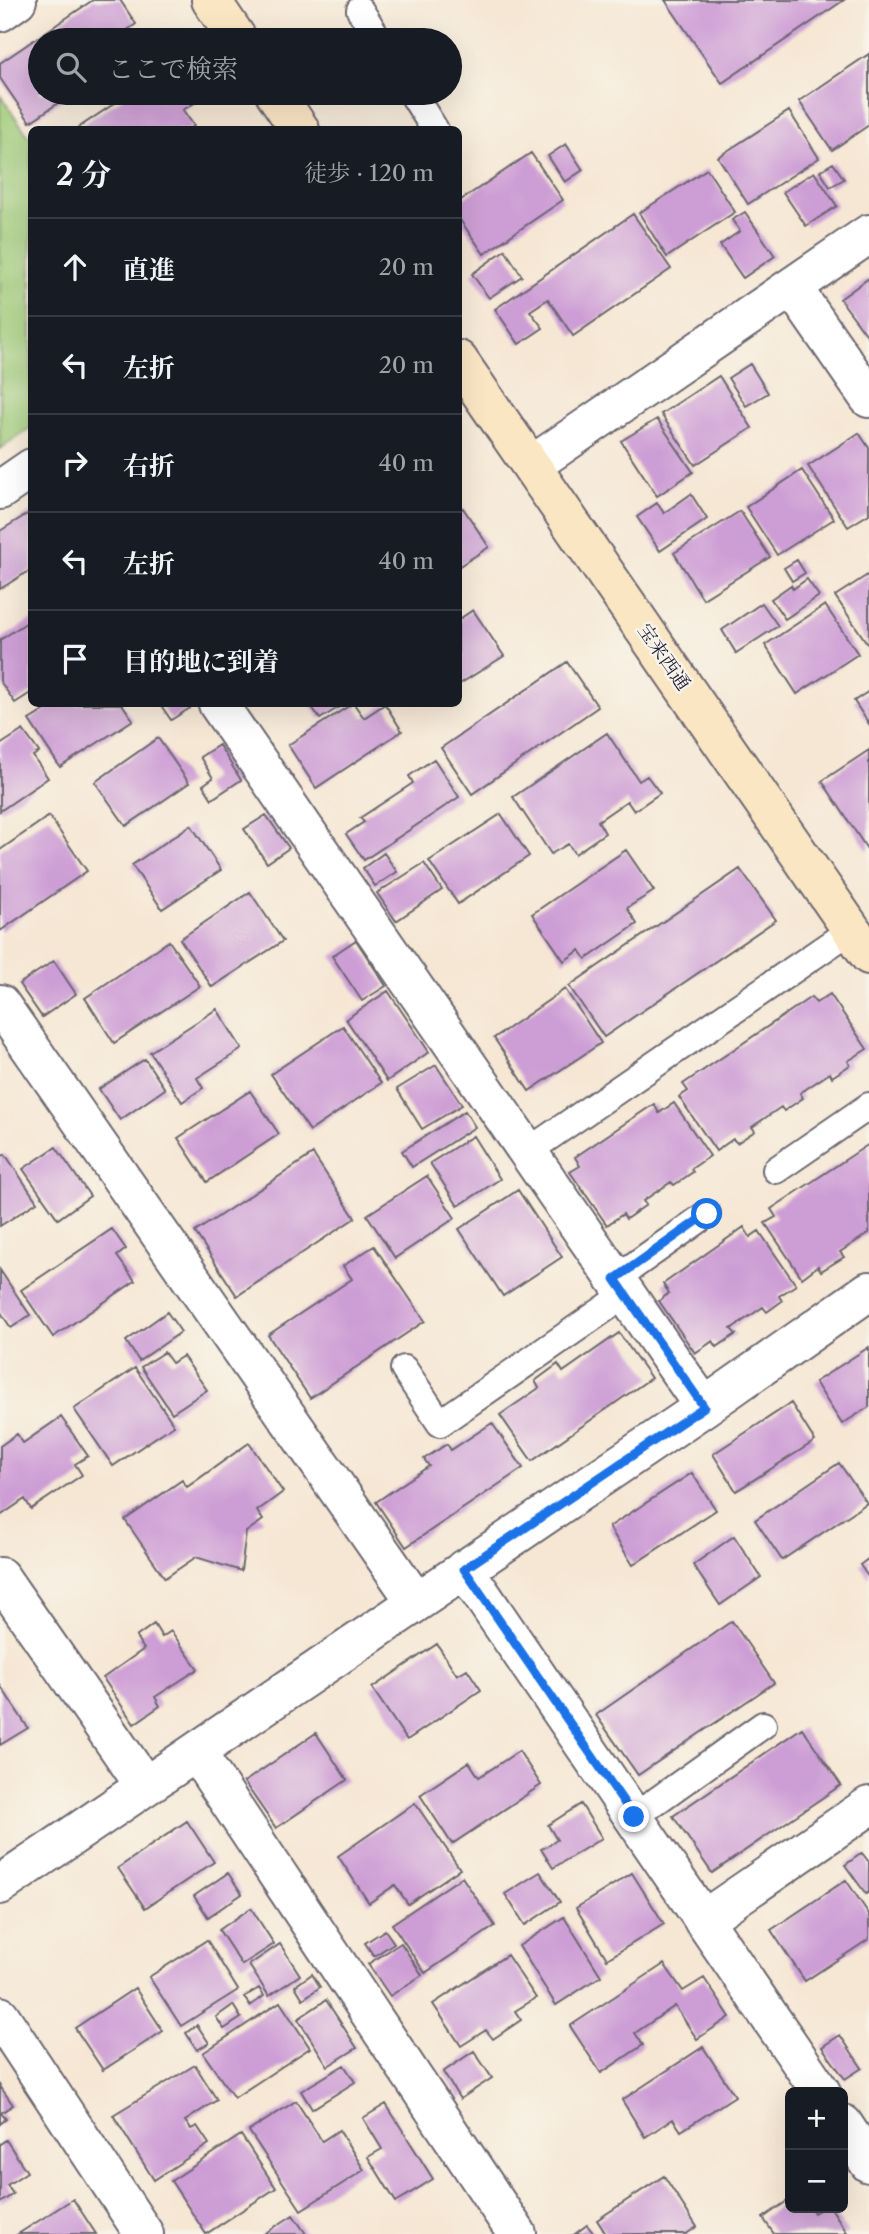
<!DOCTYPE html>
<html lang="ja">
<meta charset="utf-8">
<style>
:root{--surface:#171b24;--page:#242831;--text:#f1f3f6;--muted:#9ea1a6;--line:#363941}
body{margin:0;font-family:"Libre Caslon Text","Noto Serif JP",serif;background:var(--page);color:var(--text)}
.controls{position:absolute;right:21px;bottom:21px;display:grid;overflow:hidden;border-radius:10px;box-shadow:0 7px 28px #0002}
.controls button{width:63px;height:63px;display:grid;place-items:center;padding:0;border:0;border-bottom:2px solid var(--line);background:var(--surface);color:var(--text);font:35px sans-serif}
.stop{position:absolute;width:21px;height:21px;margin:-16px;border:5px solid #1a73e8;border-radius:50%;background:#fff}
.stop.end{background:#1a73e8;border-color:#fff;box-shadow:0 2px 7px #0008}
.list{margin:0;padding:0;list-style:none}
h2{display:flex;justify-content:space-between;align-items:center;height:91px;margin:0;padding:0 28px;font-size:30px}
h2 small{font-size:23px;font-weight:400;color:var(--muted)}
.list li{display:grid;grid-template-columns:46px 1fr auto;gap:21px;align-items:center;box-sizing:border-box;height:98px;padding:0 28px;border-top:2px solid var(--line)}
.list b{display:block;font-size:26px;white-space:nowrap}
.list em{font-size:23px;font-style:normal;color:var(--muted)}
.icon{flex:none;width:38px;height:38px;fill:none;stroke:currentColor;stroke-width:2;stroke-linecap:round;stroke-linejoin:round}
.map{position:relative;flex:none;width:869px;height:2234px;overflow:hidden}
.search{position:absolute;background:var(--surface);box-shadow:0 7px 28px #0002;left:28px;top:28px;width:434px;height:77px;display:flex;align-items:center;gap:18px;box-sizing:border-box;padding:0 24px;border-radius:38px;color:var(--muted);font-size:26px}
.panel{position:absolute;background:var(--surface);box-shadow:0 7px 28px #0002;left:28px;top:126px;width:434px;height:581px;border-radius:10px}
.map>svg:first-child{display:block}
.green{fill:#9fcb78;stroke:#60765a;stroke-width:2}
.building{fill:#cd9ed5}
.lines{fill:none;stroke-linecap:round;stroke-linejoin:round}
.lane-casing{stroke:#6c6771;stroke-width:30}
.street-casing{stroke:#6c6771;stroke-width:42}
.secondary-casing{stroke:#6c6771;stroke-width:42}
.lane{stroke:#fff;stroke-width:26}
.street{stroke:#fff;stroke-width:38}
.secondary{stroke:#fbe6c4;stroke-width:38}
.route{stroke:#1a73e8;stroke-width:9}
.labels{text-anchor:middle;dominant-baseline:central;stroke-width:5;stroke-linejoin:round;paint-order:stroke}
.street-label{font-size:19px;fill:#22223b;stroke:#f7f3e8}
</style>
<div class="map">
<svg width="869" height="2234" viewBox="0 0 869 2234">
<rect width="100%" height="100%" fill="#f7f3e8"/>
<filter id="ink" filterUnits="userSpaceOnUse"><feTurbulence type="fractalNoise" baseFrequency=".0143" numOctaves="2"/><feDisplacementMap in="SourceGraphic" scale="14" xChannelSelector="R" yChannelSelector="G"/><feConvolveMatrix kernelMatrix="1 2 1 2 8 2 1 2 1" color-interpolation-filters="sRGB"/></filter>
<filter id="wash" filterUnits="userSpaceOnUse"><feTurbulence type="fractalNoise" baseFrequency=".00686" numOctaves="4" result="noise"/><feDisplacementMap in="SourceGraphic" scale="28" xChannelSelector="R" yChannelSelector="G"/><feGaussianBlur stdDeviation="1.57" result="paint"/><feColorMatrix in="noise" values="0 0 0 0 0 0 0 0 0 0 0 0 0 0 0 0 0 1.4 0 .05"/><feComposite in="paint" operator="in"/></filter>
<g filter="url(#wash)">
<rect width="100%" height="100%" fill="#f6e7d4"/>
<!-- green -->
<path class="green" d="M0,95L31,140V428L0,449Z"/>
<g id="blocks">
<!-- building -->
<path class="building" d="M93,0H120L136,24L126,31L132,40H40V93H73L30,122L0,78V63Z
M665,0H844L722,83Z
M869,54V125L832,150L799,101Z
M130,93H190L196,102L183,110L194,126L188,130H75Z
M789,111L819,158L748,204L718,157Z
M566,144L583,170L565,182L548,156Z
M531,153L563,200L484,254L458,217V202Z
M833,163L844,179L830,187L820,171Z
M707,169L735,212L667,257L639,213Z
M814,172L837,206L806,226L783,192Z
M745,212L775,256L743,278L720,245L740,231L732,220Z
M633,214L671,269L573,336L548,299L530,311L543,328L519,344L495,309Z
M505,250L522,276L489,298L472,274Z
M869,278V338L840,299Z
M750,364L768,393L746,406L728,378Z
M719,376L752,428L695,465L661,414Z
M657,419L693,472L657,496L621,441Z
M859,433L869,448V514L848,527L808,466Z
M802,470L834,519L777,555L746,507Z
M691,494L707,519L660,551L637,517L657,503L664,513Z
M463,508L489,547L458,567V511Z
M32,511V569L0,589V531Z
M740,511L770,557L703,599L674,553Z
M797,560L805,573L792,581L784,568Z
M869,574V646L835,596Z
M807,579L819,596L785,619L771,599L791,585L793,589Z
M762,603L778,626L736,653L722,630Z
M825,605L858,654L797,694L765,645Z
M473,610L504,656L458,685V620Z
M32,619V692L15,703L0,681V640Z
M567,662L598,707L472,794L441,748Z
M869,691V724L854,701Z
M55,704H122L133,720L60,767L29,720Z
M160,704H187L190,708L171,720Z
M310,704H344L320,719Z
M352,704H354L364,718L385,704L402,731L316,788L288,745Z
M23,730L39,752L33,756L48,778L0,811V745Z
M607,733L639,781L647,776L660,793L634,811L627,801L598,821L605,833L575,854L568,844L551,854L513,797Z
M158,738L189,783L126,826L95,782Z
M219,745L241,780L212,799L203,785L213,778L200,757Z
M869,750V852L822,781Z
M434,759L459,797L364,860L346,834L364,822L360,818L413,783L409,776Z
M501,814L529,856L458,904L429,861Z
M266,815L289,848L267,863L244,829Z
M49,816L87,871L0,931V850Z
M191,825L221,870L162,909L132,865Z
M626,850L654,891L627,908L637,924L586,959L580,950L564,961L532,914Z
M384,853L397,872L375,886L363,868Z
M424,863L442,890L396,921L377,893Z
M740,869L776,920L604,1037L569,986Z
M250,892L283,941L212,987L180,939Z
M356,940L386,986L362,1001L332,956Z
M169,941L200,986L114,1043L85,998Z
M54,961L76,994L42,1017L19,984Z
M565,989L601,1043L529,1091L494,1038Z
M388,991L429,1052L387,1081L346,1019Z
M830,994L867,1049L848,1061L850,1065L832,1077L830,1073L800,1093L803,1098L784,1111L781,1107L752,1127L755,1131L737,1143L733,1139L716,1151L679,1097L688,1091L683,1084L811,997L816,1003Z
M217,1009L242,1049L197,1078L203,1088L182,1102L150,1052Z
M343,1026L381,1083L310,1131L271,1074Z
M145,1059L165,1089L120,1120L99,1089Z
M436,1065L462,1105L422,1129L397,1089Z
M250,1091L279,1134L207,1182L178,1138Z
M674,1103L710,1156L691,1169L693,1172L674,1185L671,1182L643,1201L646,1205L626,1219L623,1214L607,1225L570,1172L580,1166L575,1157L654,1104L659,1113Z
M465,1111L475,1127L412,1167L402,1151Z
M473,1136L500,1179L458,1206L430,1163Z
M869,1144V1233L840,1252L844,1257L821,1271L818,1266L802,1278L765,1223L776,1217L771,1209Z
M56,1147L90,1196L58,1219L23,1169Z
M5,1154L37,1202L0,1226V1158Z
M313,1154L355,1218L237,1296L195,1232Z
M427,1176L455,1218L395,1258L367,1215Z
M518,1190L562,1257L503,1296L459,1229Z
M744,1227L750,1237L759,1231L796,1285L779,1296L782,1301L767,1312L763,1307L731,1329L736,1334L717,1347L713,1341L695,1353L659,1301L669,1293L663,1284Z
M112,1229L126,1249L117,1256L135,1281L53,1337L21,1290Z
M374,1246L425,1321L310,1398L268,1335L352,1279L343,1266Z
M0,1270L30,1315L11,1328L0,1311Z
M167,1312L181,1332L139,1361L126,1341Z
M619,1333L651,1378L532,1461L500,1415L539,1388L535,1381L558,1364L563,1372Z
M869,1347V1407L842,1424L815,1382Z
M164,1352L172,1363L183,1356L207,1390L172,1413L141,1367Z
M135,1368L174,1425L113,1466L74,1409Z
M791,1403L815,1441L736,1491L713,1454Z
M61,1417L88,1456L75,1464L82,1475L31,1509L25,1499L0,1516V1446L17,1434L23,1443Z
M492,1423L523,1468L406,1547L376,1502L429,1466L424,1459L447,1444L451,1450Z
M249,1443L283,1492L257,1511L263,1520L246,1532L241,1571L196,1557L165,1578L125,1520L182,1480L187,1487Z
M839,1463L867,1503L782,1560L755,1520Z
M692,1473L716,1510L633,1565L609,1527Z
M734,1536L761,1577L720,1605L693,1565Z
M869,1558V1578L860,1565Z
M732,1621L774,1683L638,1775L596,1715Z
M154,1624L162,1637L171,1631L198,1669L155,1697L160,1706L134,1724L103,1678L144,1649L136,1637Z
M437,1644L457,1675L467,1669L481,1690L407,1740L372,1688Z
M0,1685L28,1728L0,1745Z
M802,1728L841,1785L712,1873L673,1816Z
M316,1733L347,1780L276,1828L244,1782Z
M519,1751L541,1785L452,1844L420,1795L469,1762L479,1777Z
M415,1803L460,1869L408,1904L395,1885L369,1903L338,1856Z
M581,1804L602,1838L553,1868L541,1849L557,1840L548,1825Z
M187,1821L214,1862L145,1908L118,1868Z
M862,1853L869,1862V1892L866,1894L845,1865Z
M540,1872L560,1902L525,1925L505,1894Z
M228,1873L242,1894L208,1917L194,1896Z
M632,1873L664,1924L607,1959L576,1908Z
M462,1877L495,1926L425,1973L392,1924Z
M846,1880L869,1914V1939L805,1981L771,1930Z
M251,1908L274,1944L242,1965L219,1930Z
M564,1917L601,1976L556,2005L519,1946Z
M385,1930L394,1943L374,1956L365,1943Z
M207,1940L238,1990L181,2026L149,1977Z
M401,1943L422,1975L390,1996L368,1964Z
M280,1944L300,1975L269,1996L249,1965Z
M507,1955L536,1998L515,2011L521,2020L493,2039L486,2030L461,2046L433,2004Z
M664,1964L683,1991L704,1978L730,2017L697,2039L675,2006L635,2033L643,2045L601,2073L570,2026Z
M312,1974L320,1987L303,1999L295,1986Z
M135,1988L163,2031L103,2070L75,2028Z
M259,1988L264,1996L250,2006L244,1997Z
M326,2000L357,2048L328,2066L298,2019Z
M280,2002L310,2048L234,2098L203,2053Z
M233,2005L241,2018L224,2029L216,2017Z
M197,2025L209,2043L197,2050L186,2033Z
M840,2035L862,2068L845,2079L822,2047Z
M703,2047L735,2096L681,2131L673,2119L645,2137L622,2100Z
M474,2051L492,2078L460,2099L443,2072Z
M195,2065L217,2100L185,2121L191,2129L197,2126L209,2144L154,2180L113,2115Z
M344,2065L355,2082L312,2109L301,2091Z
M0,2086L13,2105L1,2113L6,2119L0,2124Z
M296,2101L322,2141L339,2130L364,2170L301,2210L249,2131Z
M386,2104L433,2179L396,2202L368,2157L382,2149L363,2118Z
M241,2135L276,2188L206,2234L171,2181Z
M6,2140L27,2172L7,2185L13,2194L0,2203V2144Z
M664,2176L697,2227L686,2234H606L597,2220Z
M73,2199L96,2234H18Z
M790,2199V2208H811L814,2213L823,2208H831L848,2234H774L763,2218Z
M293,2215L306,2234H264Z
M587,2225L594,2234H575Z"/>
</g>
</g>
<g filter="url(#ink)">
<use href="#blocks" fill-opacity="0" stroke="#6c6771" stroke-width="2"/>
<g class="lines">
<!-- lane casing -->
<g class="lane-casing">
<path id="lane" d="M360,10L379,40
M412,93L435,130
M527,1152L851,930
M776,1170L869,1106
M615,1279L707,1214
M404,1369L440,1423L626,1294
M634,1817L763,1725"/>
</g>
<!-- street casing -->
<g class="street-casing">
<path id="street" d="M0,12L17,0
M792,287L869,398
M532,465L869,234
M0,490L32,468
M218,704L704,1407
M0,1004L416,1602
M464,1569L821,2092
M0,1577L145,1786
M196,1752L517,2234
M0,1885L704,1407L869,1291
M703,1920L869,1806
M0,2016L144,2234
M843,2124L869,2163"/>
</g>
<!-- secondary casing -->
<g class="secondary-casing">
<path id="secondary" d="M211,0L238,40
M275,93L300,130
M458,360L869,955"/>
</g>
<!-- lane -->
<use href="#lane" class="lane"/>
<!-- street -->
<use href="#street" class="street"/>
<!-- secondary -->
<use href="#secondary" class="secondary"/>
</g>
</g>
<g class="lines" filter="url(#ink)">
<!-- route -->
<path class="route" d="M634,1817L464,1569L704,1407L615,1279L707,1214"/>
</g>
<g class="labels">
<!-- street labels -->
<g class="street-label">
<text transform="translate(664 657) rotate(55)">宝来西通</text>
</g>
</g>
</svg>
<div class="controls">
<button>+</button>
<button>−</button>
</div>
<div class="stop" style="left:707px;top:1214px"></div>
<div class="stop end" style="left:634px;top:1817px"></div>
<div class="search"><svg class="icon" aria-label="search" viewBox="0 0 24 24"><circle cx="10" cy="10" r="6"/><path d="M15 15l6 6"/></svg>ここで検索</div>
<section class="panel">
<h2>2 分<small>徒歩 · 120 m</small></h2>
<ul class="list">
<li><svg class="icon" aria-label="ahead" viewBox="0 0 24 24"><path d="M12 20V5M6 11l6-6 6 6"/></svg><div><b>直進</b></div><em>20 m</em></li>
<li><svg class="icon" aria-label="left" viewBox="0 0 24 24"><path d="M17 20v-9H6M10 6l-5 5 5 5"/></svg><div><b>左折</b></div><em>20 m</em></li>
<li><svg class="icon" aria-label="right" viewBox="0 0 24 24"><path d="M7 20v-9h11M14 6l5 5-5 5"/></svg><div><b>右折</b></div><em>40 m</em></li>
<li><svg class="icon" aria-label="left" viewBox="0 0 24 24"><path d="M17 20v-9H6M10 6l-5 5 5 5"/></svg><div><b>左折</b></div><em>40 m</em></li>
<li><svg class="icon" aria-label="arrive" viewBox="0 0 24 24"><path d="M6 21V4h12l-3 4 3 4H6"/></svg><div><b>目的地に到着</b></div></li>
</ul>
</section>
</div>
